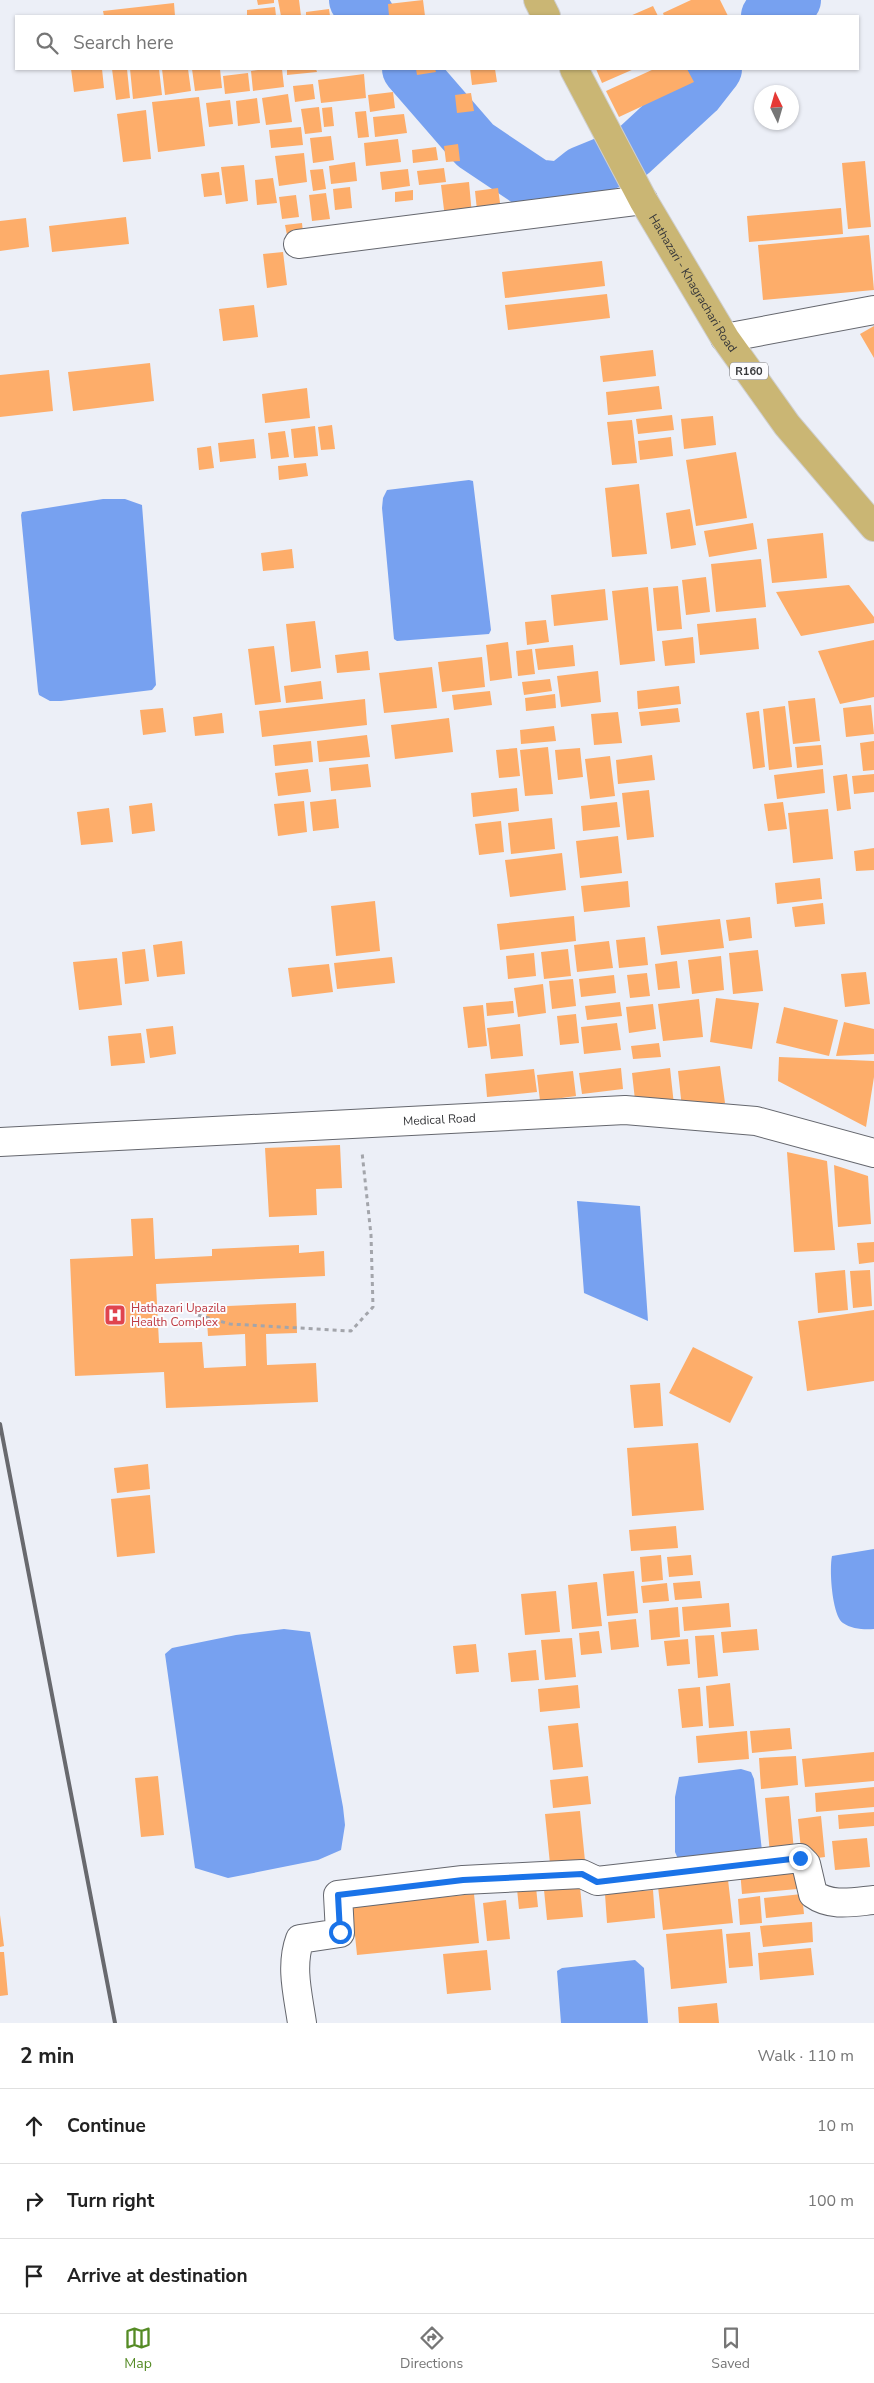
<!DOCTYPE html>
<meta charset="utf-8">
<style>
:root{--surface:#fff;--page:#f6f6f6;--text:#222;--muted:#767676;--line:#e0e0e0;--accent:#558b25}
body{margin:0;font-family:"Nunito Sans",sans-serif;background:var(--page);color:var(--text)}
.compass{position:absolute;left:754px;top:85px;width:45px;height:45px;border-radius:50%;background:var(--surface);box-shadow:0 1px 4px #0004;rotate:355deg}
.stop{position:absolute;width:15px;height:15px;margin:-11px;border:4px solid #1a73e8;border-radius:50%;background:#fff}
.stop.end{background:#1a73e8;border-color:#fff;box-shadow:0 1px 5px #0008}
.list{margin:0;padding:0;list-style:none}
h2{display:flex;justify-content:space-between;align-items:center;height:65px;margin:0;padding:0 20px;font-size:21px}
h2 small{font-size:16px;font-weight:400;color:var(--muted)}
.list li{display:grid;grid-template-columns:32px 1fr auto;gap:15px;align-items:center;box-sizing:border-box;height:75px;padding:0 20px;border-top:1px solid var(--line)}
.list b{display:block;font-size:19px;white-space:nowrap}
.list em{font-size:16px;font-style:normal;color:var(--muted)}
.icon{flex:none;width:28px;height:28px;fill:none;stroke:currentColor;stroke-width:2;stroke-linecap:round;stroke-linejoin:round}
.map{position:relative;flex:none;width:874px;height:2023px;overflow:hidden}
.search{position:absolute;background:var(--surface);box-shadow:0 1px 4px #0004;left:15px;right:15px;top:15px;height:55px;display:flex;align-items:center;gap:12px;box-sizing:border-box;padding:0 18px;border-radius:0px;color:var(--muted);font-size:19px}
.sheet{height:290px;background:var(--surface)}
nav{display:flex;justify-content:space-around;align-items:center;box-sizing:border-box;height:70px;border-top:1px solid var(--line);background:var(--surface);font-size:14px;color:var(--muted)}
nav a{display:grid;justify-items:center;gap:2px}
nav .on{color:var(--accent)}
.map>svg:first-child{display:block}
.water{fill:#77a1f0}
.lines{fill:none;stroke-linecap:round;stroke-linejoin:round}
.river{stroke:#77a1f0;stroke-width:54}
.building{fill:#fdad6a}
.minor-casing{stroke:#65676e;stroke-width:30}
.major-casing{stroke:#cfcfcf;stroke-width:30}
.path{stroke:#a3a5ab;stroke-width:3;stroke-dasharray:4 4;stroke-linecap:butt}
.minor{stroke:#fff;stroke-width:28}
.major{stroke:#cab674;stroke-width:28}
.rail{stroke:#68696e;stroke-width:4}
.route{stroke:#1a73e8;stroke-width:6}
.labels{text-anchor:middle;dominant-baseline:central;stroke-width:4;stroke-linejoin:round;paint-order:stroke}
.shield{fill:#fcfcfe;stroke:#717174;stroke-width:1}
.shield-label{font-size:11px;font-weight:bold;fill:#353639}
.street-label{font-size:12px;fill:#353639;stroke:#fcfcfe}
.health-label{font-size:12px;fill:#be3a42;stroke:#fcfcfe;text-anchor:start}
</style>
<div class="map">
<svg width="874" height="2023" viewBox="0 0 874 2023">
<rect width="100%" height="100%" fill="#eceff7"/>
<!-- water -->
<path class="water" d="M469,480L473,481L491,630L489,634L397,641L394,639L382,508L383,498L387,490Z
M103,499H125L142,505L156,685L152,690L61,701H50L39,695L38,691L21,515L22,512Z
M577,1201L640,1206L648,1321L584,1293Z
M874,1549V1629C865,1630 851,1629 843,1623C832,1616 829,1569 832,1556Z
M284,1629L310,1632L343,1807L345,1825L341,1850L318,1860L228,1878L195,1868L165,1654L172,1648L236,1635Z
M741,1769L751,1772L754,1779L762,1851L678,1859L675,1852V1797L679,1777Z
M635,1960L644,1968L648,2023H561L557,1971L562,1968Z"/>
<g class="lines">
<!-- river -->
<path class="river" d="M356,0L368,16
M768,16L794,0
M409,69L475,145L536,186L562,189L582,173L631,153L697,92L715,69"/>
</g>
<!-- building -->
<path class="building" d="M257,0H274V3L258,5Z
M278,0H299L301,16H281Z
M423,0L425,16H389L388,4Z
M691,0H720L728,16H664L663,13Z
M174,3L175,16H104L103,11Z
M653,6L658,16H630Z
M275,7L276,16H247V10Z
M329,9L330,16H306V12Z
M71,69H102L104,88L74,92Z
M112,69H127L130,98L116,100Z
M130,69H159L162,95L133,99Z
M162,69H188L191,91L165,95Z
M192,69H220L222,88L195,91Z
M266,69H282L284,87L253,91L251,71Z
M287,69H316L317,72L287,75Z
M416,69H435L436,72L417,75Z
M470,69H495L497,82L472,85Z
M596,69H634L602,83Z
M654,69H687L694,82L619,117L606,91Z
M248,73L250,91L225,94L223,76Z
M364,74L366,98L321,103L318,80Z
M313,84L315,99L295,102L293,86Z
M393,92L395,108L370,112L368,95Z
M471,93L474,111L457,113L455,95Z
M288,94L292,122L266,125L262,98Z
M199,97L205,146L158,152L152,102Z
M257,98L260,123L238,126L236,101Z
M230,100L233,124L209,127L206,103Z
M319,107L322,132L305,134L301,109Z
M332,107L334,126L324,127L322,108Z
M146,110L151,159L123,162L117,114Z
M366,111L369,137L358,138L355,112Z
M404,114L407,133L375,137L373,117Z
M301,127L303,145L271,148L269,130Z
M331,136L334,160L313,163L310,138Z
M398,139L401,162L366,166L364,143Z
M458,144L460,161L446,162L444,146Z
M436,147L438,160L413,163L412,150Z
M304,153L307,182L279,186L275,156Z
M865,161L871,227L848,229L842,163Z
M355,162L357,181L331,184L329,166Z
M244,165L248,201L226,204L221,167Z
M444,168L446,182L419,185L417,171Z
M323,169L326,189L313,191L310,170Z
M408,169L410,186L382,190L380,172Z
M219,172L222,195L204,197L201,174Z
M273,178L277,203L257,205L255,180Z
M469,182L472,215L445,218L441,185Z
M350,187L352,208L335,210L333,189Z
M498,188L502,218L478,220L475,191Z
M413,190V200L395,202V192Z
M326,193L330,219L312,221L309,195Z
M296,195L299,217L282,219L279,197Z
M841,208L843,234L749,242L747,216Z
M126,217L129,244L52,252L49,226Z
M26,218L29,247L0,251V221Z
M302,223L303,233L287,235L285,225Z
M869,235L874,290L763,300L758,245Z
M283,252L287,285L267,288L263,254Z
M602,261L605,286L505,298L502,272Z
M607,294L610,318L508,330L505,305Z
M254,305L258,337L223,341L219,309Z
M874,326V358L860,334Z
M653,350L656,376L603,382L600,356Z
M150,363L154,401L73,411L68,372Z
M49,370L53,411L0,417V375Z
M659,386L662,409L608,415L606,392Z
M307,388L310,418L265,423L262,394Z
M672,415L674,430L638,434L636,419Z
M713,416L716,445L684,449L681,419Z
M632,420L637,463L612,465L607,422Z
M332,425L335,449L321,450L318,427Z
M315,426L318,456L294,458L291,429Z
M285,431L289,457L271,459L268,433Z
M671,437L673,456L640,460L638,441Z
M254,439L256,458L220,462L218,443Z
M211,446L214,468L199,470L197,448Z
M736,452L747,518L696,526L686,460Z
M306,463L308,476L279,480L278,466Z
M639,484L647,554L612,557L605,488Z
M690,509L696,545L671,549L666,513Z
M753,523L757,549L709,557L704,531Z
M823,533L827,578L772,583L767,539Z
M292,549L294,568L263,571L261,553Z
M761,559L766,607L716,612L711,564Z
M706,577L710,612L686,615L682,580Z
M849,585L874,617V623L801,636L776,592Z
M678,586L682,629L657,631L653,588Z
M648,587L655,661L620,665L612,591Z
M605,589L608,620L554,626L551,595Z
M756,618L759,649L700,655L697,624Z
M546,620L549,642L527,645L525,622Z
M315,621L321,668L291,672L286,624Z
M693,637L695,663L665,666L662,641Z
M874,640V697L840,704L818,651Z
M508,642L512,678L490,681L486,645Z
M573,645L575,666L538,670L535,649Z
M274,646L281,702L255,705L248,649Z
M532,649L535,674L518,676L516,651Z
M368,651L370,670L337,673L335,655Z
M482,657L485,687L442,692L438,662Z
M432,667L437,708L384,713L379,673Z
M598,671L601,702L561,707L557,676Z
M550,679L552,691L524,695L522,682Z
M321,681L323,699L286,703L284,686Z
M679,686L681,704L638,709L637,691Z
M490,691L492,705L454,710L452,695Z
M555,694L556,708L526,711L525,698Z
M815,698L820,741L793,744L788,701Z
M365,699L367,725L262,737L259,711Z
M871,705L874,734L846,737L843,708Z
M785,706L792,767L769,770L763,709Z
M163,708L166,732L143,735L140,710Z
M678,708L680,722L641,726L639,712Z
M759,711L765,767L753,769L746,713Z
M618,712L622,743L594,745L591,714Z
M222,713L224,733L195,736L193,717Z
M449,718L453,752L395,759L391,725Z
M554,726L556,741L521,744L520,730Z
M367,735L370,757L319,762L317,741Z
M311,741L313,762L275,766L273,745Z
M874,741V770L863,771L860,743Z
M821,745L823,765L797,768L795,747Z
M548,747L553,794L525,796L520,750Z
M517,748L520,776L499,778L496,750Z
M580,748L583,777L558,780L555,750Z
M652,755L655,780L618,784L616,760Z
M610,756L615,796L590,799L585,759Z
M368,764L371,787L331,791L329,768Z
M308,769L311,792L278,796L275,773Z
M823,769L825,793L777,799L774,775Z
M847,774L851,809L837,811L833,776Z
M874,774V792L854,794L852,776Z
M517,788L519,811L473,817L471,793Z
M649,790L654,837L627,840L622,793Z
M336,799L339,828L313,831L310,802Z
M304,801L307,832L278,836L274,804Z
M617,802L620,827L583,831L581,806Z
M783,802L787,829L768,831L764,804Z
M152,803L155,831L132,834L129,806Z
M109,808L113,842L81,845L77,812Z
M828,809L833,859L793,863L788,813Z
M552,818L555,849L511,854L508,823Z
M501,821L504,852L479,855L475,824Z
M618,836L622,873L580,878L576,841Z
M874,848V870L856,871L854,851Z
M562,853L566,890L510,897L505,860Z
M820,878L822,899L777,904L775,883Z
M628,881L630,907L584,912L581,886Z
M375,901L380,951L336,956L331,906Z
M823,903L825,924L795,927L792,907Z
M574,916L576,941L500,950L497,924Z
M750,917L752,938L729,941L726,920Z
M720,919L724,948L661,955L657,926Z
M645,937L648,965L619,968L616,940Z
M182,941L185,974L157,977L153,945Z
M609,941L613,968L577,972L574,945Z
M145,949L149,981L125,984L122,952Z
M568,949L571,976L544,979L541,952Z
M758,950L763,991L733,994L729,953Z
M534,953L536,976L508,979L506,956Z
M721,956L724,990L692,994L688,960Z
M392,957L395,983L337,989L334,963Z
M117,958L122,1005L79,1010L73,962Z
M677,961L680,988L658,990L655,964Z
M329,964L333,992L292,997L288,968Z
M866,972L870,1004L845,1007L841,974Z
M647,973L650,996L630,998L627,975Z
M614,975L616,993L581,997L579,979Z
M573,979L576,1006L552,1009L549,981Z
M543,984L546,1013L518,1017L514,988Z
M716,998L759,1003L752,1049L710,1042Z
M699,999L703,1037L663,1041L658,1004Z
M513,1001L514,1013L487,1016L486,1003Z
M620,1002L622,1016L587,1020L585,1006Z
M653,1004L656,1029L629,1033L626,1007Z
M483,1005L487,1046L468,1048L463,1007Z
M784,1007L838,1020L829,1056L776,1043Z
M576,1014L579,1043L560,1045L557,1016Z
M844,1022L874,1029V1054L836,1056Z
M617,1023L621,1050L584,1054L581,1027Z
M520,1024L523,1056L491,1059L487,1028Z
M173,1026L176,1054L150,1058L146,1029Z
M141,1033L145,1063L111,1066L108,1036Z
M659,1043L661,1057L633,1059L631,1046Z
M779,1057L874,1061V1077L866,1127L778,1081Z
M720,1066L725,1103L682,1108L678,1071Z
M621,1068L623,1089L582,1094L579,1073Z
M670,1068L674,1105L636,1109L632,1073Z
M534,1069L537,1092L487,1097L485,1074Z
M573,1071L576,1096L540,1101L537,1075Z
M340,1145L342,1188L316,1189L317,1215L269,1217L265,1148Z
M787,1152L827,1161L835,1250L794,1252Z
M834,1165L868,1176L871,1224L838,1227Z
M153,1218L155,1259L212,1256V1249L299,1245V1253L324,1251L325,1276L156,1284L159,1343L202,1342L204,1368L246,1366L245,1334L208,1336L206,1307L296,1303L297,1333L266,1334L267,1365L316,1363L318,1402L166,1408L164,1372L75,1376L70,1259L133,1256L131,1219Z
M874,1242V1262L859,1264L857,1243Z
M845,1270L848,1310L818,1313L815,1273Z
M870,1270L872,1306L853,1308L850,1271Z
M874,1310V1381L807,1391L798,1321Z
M693,1347L753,1377L730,1423L669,1393Z
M660,1383L663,1426L634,1428L630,1385Z
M698,1443L704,1510L632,1516L627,1448Z
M148,1464L150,1489L117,1493L114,1468Z
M150,1495L155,1553L117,1557L111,1499Z
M676,1526L678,1548L631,1551L629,1530Z
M661,1555L663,1580L642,1582L640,1557Z
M691,1555L693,1575L669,1577L667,1557Z
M634,1571L638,1613L607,1616L603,1574Z
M700,1581L702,1598L675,1600L673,1583Z
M597,1582L602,1626L572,1629L568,1585Z
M667,1583L669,1601L643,1603L641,1586Z
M556,1591L560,1632L525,1635L521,1594Z
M729,1603L731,1627L684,1631L682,1607Z
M678,1607L680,1637L651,1640L649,1610Z
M636,1619L639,1647L611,1650L608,1622Z
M757,1629L759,1650L723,1653L721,1632Z
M599,1631L602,1653L581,1655L579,1633Z
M714,1635L718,1676L698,1678L695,1636Z
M572,1638L576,1677L545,1680L541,1640Z
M688,1639L690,1664L667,1666L664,1641Z
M476,1644L479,1672L456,1674L453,1646Z
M536,1650L539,1680L511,1682L508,1653Z
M730,1683L734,1726L709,1728L706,1686Z
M578,1685L580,1708L540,1712L538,1689Z
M700,1687L703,1726L682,1728L678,1689Z
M578,1723L583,1767L553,1770L548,1726Z
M790,1728L792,1749L752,1753L750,1731Z
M747,1731L749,1759L698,1763L696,1736Z
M874,1752V1781L805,1787L802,1759Z
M796,1756L798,1785L761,1789L759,1758Z
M158,1776L164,1835L141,1837L135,1778Z
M588,1776L591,1804L553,1808L550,1780Z
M874,1787V1807L816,1812L815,1793Z
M789,1796L794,1851L770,1854L765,1798Z
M580,1811L585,1861L550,1864L545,1814Z
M874,1812V1826L839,1829L838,1815Z
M821,1816L825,1857L802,1860L798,1819Z
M867,1838L870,1867L835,1870L832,1841Z
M795,1864L797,1889L742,1894L740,1870Z
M727,1871L733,1923L663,1930L657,1878Z
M535,1877L538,1907L519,1909L516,1879Z
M579,1877L583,1917L547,1920L543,1880Z
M653,1890L655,1918L607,1923L605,1894Z
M474,1894L479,1943L357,1955L352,1906Z
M802,1894L804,1914L766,1918L764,1898Z
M760,1896L762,1923L740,1925L738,1899Z
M506,1900L510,1939L487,1941L483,1903Z
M0,1915L4,1946L0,1947Z
M812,1922L813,1942L763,1947L760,1926Z
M722,1929L727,1983L671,1989L666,1934Z
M750,1932L753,1966L729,1968L726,1934Z
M811,1948L814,1975L760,1980L758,1953Z
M487,1950L491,1990L447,1994L443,1954Z
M0,1952H4L8,1995L0,1996Z
M717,2003L719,2023H679L678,2007Z"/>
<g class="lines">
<!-- minor casing -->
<g class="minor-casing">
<g id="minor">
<path d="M298,244L643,200"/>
<path d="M725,338L874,310"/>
<path id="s1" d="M0,1142L625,1110L756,1121L874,1153"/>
<path d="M302,2023C298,1995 290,1966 300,1939L340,1933L338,1895L463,1880L582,1874L597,1881L800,1858L806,1864L813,1894C831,1907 853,1902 874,1900"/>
</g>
</g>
<!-- major casing -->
<g class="major-casing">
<g id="major">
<path d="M538,0L546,16"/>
<path id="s2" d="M574,69L643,200L725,338L787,425L874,527"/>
</g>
</g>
<!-- path -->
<path class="path" d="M198,1315L230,1324L351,1331L373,1307L371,1235L362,1152"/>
<!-- minor -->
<use href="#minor" class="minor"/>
<!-- major -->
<use href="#major" class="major"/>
<!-- rail -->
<path class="rail" d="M0,1424L115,2023"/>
</g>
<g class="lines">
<!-- route -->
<path class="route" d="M340,1932L338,1895L463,1880L582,1874L597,1882L800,1858"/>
</g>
<!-- icons -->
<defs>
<g id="hospital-square" transform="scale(1.125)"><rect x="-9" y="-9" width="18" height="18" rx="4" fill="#e0444e" stroke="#fcfcfe"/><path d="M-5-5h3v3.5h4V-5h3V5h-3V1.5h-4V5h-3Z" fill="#fff"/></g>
</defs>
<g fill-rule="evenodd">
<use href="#hospital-square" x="115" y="1315"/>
</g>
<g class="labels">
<!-- shield labels -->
<rect class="shield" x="730" y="362.5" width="38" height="17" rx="4"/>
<g class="shield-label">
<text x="749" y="371">R160</text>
</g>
<!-- street labels -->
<g class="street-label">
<text stroke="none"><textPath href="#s2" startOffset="245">Hathazari - Khagrachari Road</textPath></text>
<text stroke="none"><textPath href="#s1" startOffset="440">Medical Road</textPath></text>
</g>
<!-- health labels -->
<g class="health-label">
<text x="131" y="1308">Hathazari Upazila<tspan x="131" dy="14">Health Complex</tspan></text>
</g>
</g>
</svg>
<svg class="compass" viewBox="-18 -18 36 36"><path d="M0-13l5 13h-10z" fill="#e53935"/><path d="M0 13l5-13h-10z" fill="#767676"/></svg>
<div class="stop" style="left:340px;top:1932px"></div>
<div class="stop end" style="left:800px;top:1858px"></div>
<div class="search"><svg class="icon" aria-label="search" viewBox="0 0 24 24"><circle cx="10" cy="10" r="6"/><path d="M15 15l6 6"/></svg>Search here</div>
</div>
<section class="sheet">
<h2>2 min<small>Walk · 110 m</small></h2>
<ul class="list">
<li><svg class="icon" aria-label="ahead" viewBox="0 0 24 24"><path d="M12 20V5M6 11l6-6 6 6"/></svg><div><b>Continue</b></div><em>10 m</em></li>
<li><svg class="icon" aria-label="right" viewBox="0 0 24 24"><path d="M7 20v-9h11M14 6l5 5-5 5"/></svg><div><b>Turn right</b></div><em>100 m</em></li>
<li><svg class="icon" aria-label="arrive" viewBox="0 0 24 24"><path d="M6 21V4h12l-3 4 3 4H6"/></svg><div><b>Arrive at destination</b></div></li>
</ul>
</section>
<nav>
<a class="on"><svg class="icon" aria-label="map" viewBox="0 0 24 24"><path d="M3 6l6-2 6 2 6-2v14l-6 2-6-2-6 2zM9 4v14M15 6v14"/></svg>Map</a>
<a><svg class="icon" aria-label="directions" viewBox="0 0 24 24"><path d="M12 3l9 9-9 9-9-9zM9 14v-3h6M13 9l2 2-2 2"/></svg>Directions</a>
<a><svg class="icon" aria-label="saved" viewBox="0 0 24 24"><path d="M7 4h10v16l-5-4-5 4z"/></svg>Saved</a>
</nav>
